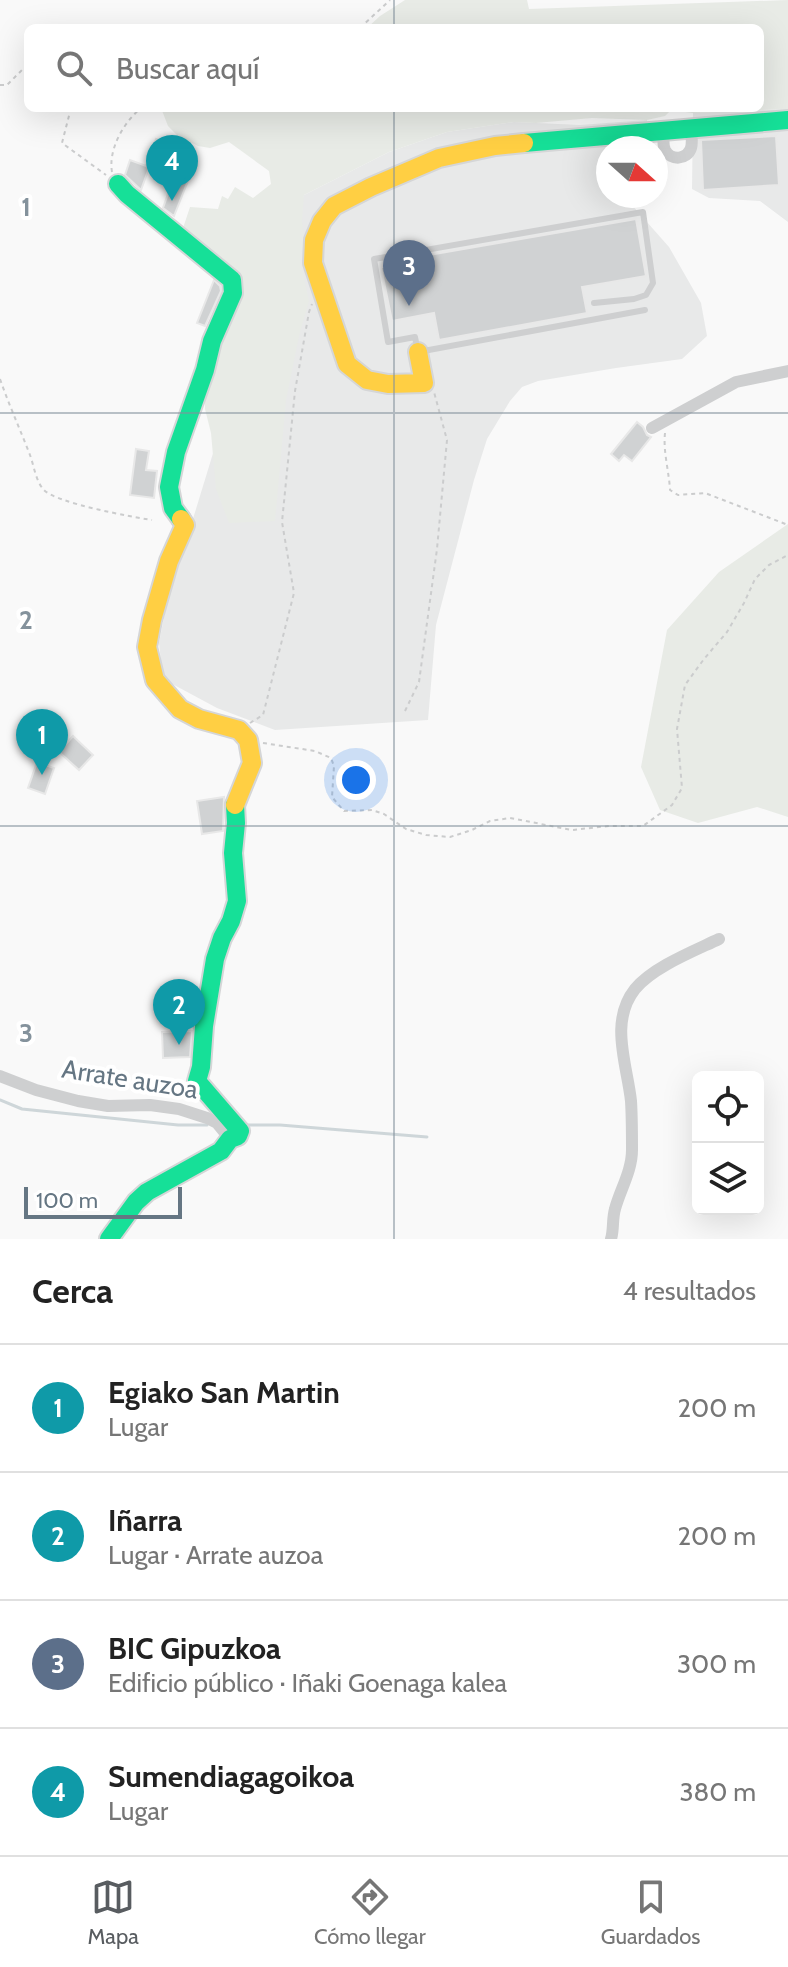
<!DOCTYPE html>
<html lang="es">
<meta charset="utf-8">
<style>
:root{--surface:#fff;--page:#f2f2f2;--text:#222;--muted:#767676;--line:#e0e0e0;--accent:#585c60}
body{margin:0;font-family:Cabin,sans-serif;background:var(--page);color:var(--text)}
.controls{position:absolute;right:24px;bottom:24px;display:grid;overflow:hidden;border-radius:12px;box-shadow:0 8px 32px #0002}
.controls button{width:72px;height:72px;display:grid;place-items:center;padding:0;border:0;border-bottom:2px solid var(--line);background:var(--surface);color:var(--text);font:40px sans-serif}
.compass{position:absolute;left:596px;top:136px;width:72px;height:72px;border-radius:50%;background:var(--surface);box-shadow:0 8px 32px #0002;rotate:111deg}
.scale{position:absolute;left:24px;bottom:20px;width:158px;box-sizing:border-box;padding-left:8px;border:4px solid #657683;border-top:0;font-size:22px;line-height:28px;white-space:nowrap;color:#657683;-webkit-text-stroke:6px #fff;paint-order:stroke}
.you{position:absolute;left:356px;top:780px;width:28px;height:28px;margin:-20px;border:6px solid #fff;border-radius:50%;background:#1a73e8;box-shadow:0 0 0 12px #1a73e833}
.badge{display:grid;place-items:center;width:52px;height:52px;border-radius:50%;background:var(--accent);color:#fff;font-size:26px;font-weight:700}
.pin{position:absolute;translate:-50% -66px;filter:drop-shadow(0 2px 4px #0008)}
.pin::after{content:'';position:absolute;top:42px;width:28px;height:24px;background:inherit;clip-path:polygon(0 0,100% 0,50% 100%)}
.list{margin:0;padding:0;list-style:none}
h2{display:flex;justify-content:space-between;align-items:center;height:104px;margin:0;padding:0 32px;font-size:34px}
h2 small{font-size:26px;font-weight:400;color:var(--muted)}
.list li{display:grid;grid-template-columns:52px 1fr auto;gap:24px;align-items:center;box-sizing:border-box;height:128px;padding:0 32px;border-top:2px solid var(--line)}
.list b{display:block;font-size:30px;white-space:nowrap}
.list p{margin:0;font-size:26px;white-space:nowrap;color:var(--muted)}
.list em{font-size:26px;font-style:normal;color:var(--muted)}
.icon{flex:none;width:44px;height:44px;fill:none;stroke:currentColor;stroke-width:2;stroke-linecap:round;stroke-linejoin:round}
.map{position:relative;flex:none;width:788px;height:1239px;overflow:hidden}
.search{position:absolute;background:var(--surface);box-shadow:0 8px 32px #0002;left:24px;right:24px;top:24px;height:88px;display:flex;align-items:center;gap:20px;box-sizing:border-box;padding:0 28px;border-radius:12px;color:var(--muted);font-size:30px}
.sheet{height:616px;background:var(--surface)}
nav{display:flex;justify-content:space-around;align-items:center;box-sizing:border-box;height:112px;border-top:2px solid var(--line);background:var(--surface);font-size:22px;color:var(--muted)}
nav a{display:grid;justify-items:center;gap:4px}
nav .on{color:var(--accent)}
.map>svg:first-child{display:block}
.built{fill:#e8e9e9}
.green{fill:#e8ebe6}
.lines{fill:none;stroke-linecap:round;stroke-linejoin:round}
.stream{stroke:#ced6d9;stroke-width:3}
.building{fill:#d0d2d3;stroke:#e8e8e8;stroke-width:2}
.fast-casing{stroke:#d5d6d7;stroke-width:22}
.slow-casing{stroke:#d5d6d7;stroke-width:22}
.path{stroke:#cbcccd;stroke-width:2;stroke-dasharray:4 4;stroke-linecap:butt}
.lane{stroke:#cecfd0;stroke-width:6}
.street{stroke:#cecfd0;stroke-width:12}
.fast{stroke:#16e098;stroke-width:18}
.slow{stroke:#ffcf43;stroke-width:18}
.grid{fill:none;stroke:#84929c;stroke-width:2;stroke-opacity:0.55}
.labels{text-anchor:middle;dominant-baseline:central;stroke-width:8;stroke-linejoin:round;paint-order:stroke}
.street-label{font-size:26px;fill:#657683;stroke:#fff}
.grid-label{font-size:26px;text-anchor:middle;font-weight:bold;fill:#84929c;stroke:#fff;stroke-width:8;stroke-linejoin:round;paint-order:stroke}
</style>
<div class="map">
<svg width="788" height="1239" viewBox="0 0 788 1239">
<rect width="100%" height="100%" fill="#f9f9f9"/>
<!-- built -->
<path class="built" d="M788,109V222L760,201L709,198L692,189L693,113Z
M647,120V148H608V196H624L669,247L701,303L707,336L682,359L616,368L538,381L522,387L510,401L487,439L474,480L436,625L428,720L275,730L217,708L163,679L159,643L166,607L248,339L304,195L389,152L447,132L514,122L580,125Z"/>
<!-- green -->
<path class="green" d="M405,0H527L529,9L788,0V109L693,113L671,110L665,116L647,120L592,118L536,123L514,122L447,132L389,152L304,195L302,220L304,241L300,260L309,301L299,336L286,400L275,521L229,523L216,489L211,433L205,409V392L210,366L239,296L182,231L190,207L218,209L222,196L228,199L235,187L253,198L271,184L269,171L229,142L210,148L198,146L177,135L168,126L161,108H760V28H367L380,16Z
M788,524V817L757,807L698,823L660,810L641,767L667,630L719,572Z"/>
<g class="lines">
<!-- stream -->
<path class="stream" d="M0,1100L22,1109L178,1125H207
M243,1125H280L427,1137"/>
</g>
<!-- building -->
<path class="building" d="M776,136L779,185L703,190L701,140Z
M156,139L178,148L176,155L195,163L174,216L163,208L174,177L149,168L141,190L125,175L130,160L146,166Z
M636,219L646,276L582,287L587,313L439,340L434,313L392,321L381,267H384L383,263Z
M214,280L220,286L221,291L205,326L197,323Z
M637,422L643,427L647,435L651,437L632,461L624,455L619,461L611,454Z
M136,449L149,451L146,470L157,471L154,498L130,495Z
M73,736L93,755L79,770L59,752Z
M37,762L54,768L45,794L28,788Z
M224,797L223,831L202,834L197,801Z
M192,1031L190,1057L163,1058L162,1032Z"/>
<g class="lines">
<!-- fast casing -->
<g class="fast-casing">
<path id="fast" d="M524,143L788,120
M118,184L127,194L232,280L233,293L212,341L205,370L176,452L169,487L173,508L181,519
M109,1239L136,1202L147,1192L221,1151L230,1139L238,1136L240,1131L197,1081L201,1067L204,1026L215,959L222,938L231,921L237,901L233,853L236,823L235,805"/>
</g>
<!-- slow casing -->
<g class="slow-casing">
<path id="slow" d="M418,352L424,383L388,384L367,380L347,364L313,263L314,240L322,221L334,206L371,187L439,158L495,146L524,143
M181,519L185,525L169,561L152,620L147,647L155,680L180,709L199,719L239,730L248,740L252,763L235,805"/>
</g>
<!-- path -->
<path class="path" d="M360,28L390,0
M0,85H7L22,70L28,68
M71,108L62,143L106,175
M112,172C108,149 124,122 141,108
M0,379C9,405 20,429 30,455C34,466 36,482 44,490C56,503 132,517 152,520
M665,433C663,452 669,471 670,490L678,495L705,493L788,525
M405,711L419,682L437,549L447,440L434,392
M250,723L263,715L294,593L282,522L295,391L309,312L312,304
M263,743L315,751L331,758L334,766L332,797L344,811L372,810L384,814L406,829L426,835L450,837L472,830L490,821L510,818L572,830L609,826H643L672,805L682,788L677,729L685,685L704,659L727,632L744,603L755,579L769,565L788,555"/>
<!-- lane -->
<path class="lane" d="M594,303L634,299L646,295L653,283L643,212L374,259L388,342L415,337L418,352L645,310"/>
<!-- street -->
<path class="street" d="M664,130C664,136 662,144 665,150C671,161 687,160 691,148C693,141 691,134 691,127
M652,428L736,382L788,371
M0,1076L36,1090L78,1101L108,1106L150,1105L179,1109L207,1118L217,1123L230,1139
M611,1239C614,1229 612,1219 615,1209C620,1190 632,1171 632,1150C632,1134 632,1117 631,1101C627,1064 609,1022 635,989C653,967 694,951 719,939"/>
<!-- fast -->
<use href="#fast" class="fast"/>
<!-- slow -->
<use href="#slow" class="slow"/>
</g>
<!-- grid -->
<path class="grid" d="M394,0V28M394,108V1239M0,413H788M0,826H788"/>
<g class="labels">
<!-- street labels -->
<g class="street-label">
<text transform="translate(130 1079) rotate(9)">Arrate auzoa</text>
</g>
</g>
<g class="grid-label">
<text x="26" y="216">1</text>
<text x="26" y="629">2</text>
<text x="26" y="1042">3</text>
</g>
</svg>
<div class="controls">
<button><svg class="icon" aria-label="locate" viewBox="0 0 24 24"><circle cx="12" cy="12" r="6"/><path d="M12 2v4M12 18v4M2 12h4M18 12h4"/></svg></button>
<button><svg class="icon" aria-label="layers" viewBox="0 0 24 24"><path d="M12 4l9 5-9 5-9-5zM3 14l9 5 9-5"/></svg></button>
</div>
<svg class="compass" viewBox="-18 -18 36 36"><path d="M0-13l5 13h-10z" fill="#e53935"/><path d="M0 13l5-13h-10z" fill="#767676"/></svg>
<div class="scale">100 m</div>
<div class="you"></div>
<div class="pin badge" style="left:42px;top:775px;background:#0f9aa8">1</div>
<div class="pin badge" style="left:179px;top:1045px;background:#0f9aa8">2</div>
<div class="pin badge" style="left:409px;top:306px;background:#5c6f8a">3</div>
<div class="pin badge" style="left:172px;top:201px;background:#0f9aa8">4</div>
<div class="search"><svg class="icon" aria-label="search" viewBox="0 0 24 24"><circle cx="10" cy="10" r="6"/><path d="M15 15l6 6"/></svg>Buscar aquí</div>
</div>
<section class="sheet">
<h2>Cerca<small>4 resultados</small></h2>
<ul class="list">
<li><span class="badge" style="background:#0f9aa8">1</span><div><b>Egiako San Martin</b><p>Lugar</p></div><em>200 m</em></li>
<li><span class="badge" style="background:#0f9aa8">2</span><div><b>Iñarra</b><p>Lugar · Arrate auzoa</p></div><em>200 m</em></li>
<li><span class="badge" style="background:#5c6f8a">3</span><div><b>BIC Gipuzkoa</b><p>Edificio público · Iñaki Goenaga kalea</p></div><em>300 m</em></li>
<li><span class="badge" style="background:#0f9aa8">4</span><div><b>Sumendiagagoikoa</b><p>Lugar</p></div><em>380 m</em></li>
</ul>
</section>
<nav>
<a class="on"><svg class="icon" aria-label="map" viewBox="0 0 24 24"><path d="M3 6l6-2 6 2 6-2v14l-6 2-6-2-6 2zM9 4v14M15 6v14"/></svg>Mapa</a>
<a><svg class="icon" aria-label="directions" viewBox="0 0 24 24"><path d="M12 3l9 9-9 9-9-9zM9 14v-3h6M13 9l2 2-2 2"/></svg>Cómo llegar</a>
<a><svg class="icon" aria-label="saved" viewBox="0 0 24 24"><path d="M7 4h10v16l-5-4-5 4z"/></svg>Guardados</a>
</nav>
